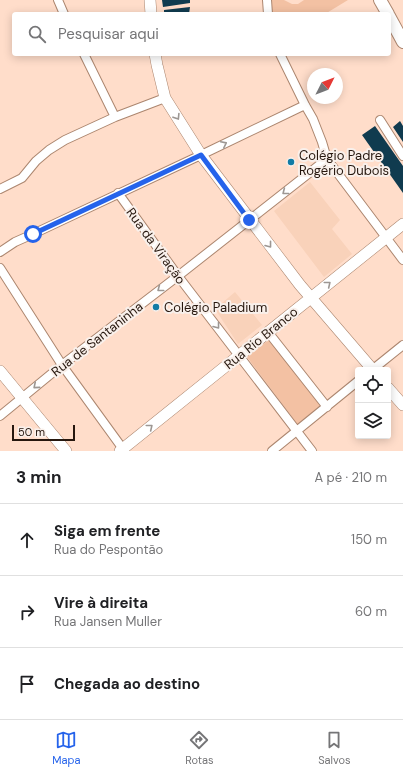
<!DOCTYPE html>
<html lang="pt">
<meta charset="utf-8">
<style>
:root{--surface:#fff;--page:#f6f6f6;--text:#202124;--muted:#757577;--line:#e0e0e0;--accent:#2563eb}
body{margin:0;font-family:"DM Sans",sans-serif;background:var(--page);color:var(--text)}
.controls{position:absolute;right:12px;bottom:12px;display:grid;overflow:hidden;border-radius:4px;box-shadow:0 2px 10px #0003}
.controls button{width:36px;height:36px;display:grid;place-items:center;padding:0;border:0;border-bottom:1px solid var(--line);background:var(--surface);color:var(--text);font:20px sans-serif}
.compass{position:absolute;left:307px;top:68px;width:36px;height:36px;border-radius:50%;background:var(--surface);box-shadow:0 2px 10px #0003;rotate:48deg}
.scale{position:absolute;left:12px;bottom:10px;width:63px;box-sizing:border-box;padding-left:4px;border:2px solid #26170e;border-top:0;font-size:11px;line-height:14px;white-space:nowrap;color:#26170e;-webkit-text-stroke:3px #f9f0eb;paint-order:stroke}
.stop{position:absolute;width:12px;height:12px;margin:-9px;border:3px solid #2563eb;border-radius:50%;background:#fff}
.stop.end{background:#2563eb;border-color:#fff;box-shadow:0 1px 4px #0008}
.list{margin:0;padding:0;list-style:none}
h2{display:flex;justify-content:space-between;align-items:center;height:52px;margin:0;padding:0 16px;font-size:17px}
h2 small{font-size:13px;font-weight:400;color:var(--muted)}
.list li{display:grid;grid-template-columns:26px 1fr auto;gap:12px;align-items:center;box-sizing:border-box;height:72px;padding:0 16px;border-top:1px solid var(--line)}
.list b{display:block;font-size:15px;white-space:nowrap}
.list p{margin:0;font-size:13px;white-space:nowrap;color:var(--muted)}
.list em{font-size:13px;font-style:normal;color:var(--muted)}
.icon{flex:none;width:22px;height:22px;fill:none;stroke:currentColor;stroke-width:2;stroke-linecap:round;stroke-linejoin:round}
.map{position:relative;flex:none;width:403px;height:451px;overflow:hidden}
.search{position:absolute;background:var(--surface);box-shadow:0 2px 10px #0003;left:12px;right:12px;top:12px;height:44px;display:flex;align-items:center;gap:10px;box-sizing:border-box;padding:0 14px;border-radius:4px;color:var(--muted);font-size:15px}
.sheet{height:268px;background:var(--surface)}
nav{display:flex;justify-content:space-around;align-items:center;box-sizing:border-box;height:56px;border-top:1px solid var(--line);background:var(--surface);font-size:11px;color:var(--muted)}
nav a{display:grid;justify-items:center;gap:2px}
nav .on{color:var(--accent)}
.map>svg:first-child{display:block}
.built{fill:#f9d2ba}
.green{fill:#f3c1a3}
.building{fill:#103b4f}
.lines{fill:none;stroke-linecap:round;stroke-linejoin:round}
.minor-casing{stroke:#ac866f;stroke-width:10}
.tertiary-casing{stroke:#ac866f;stroke-width:12}
.secondary-casing{stroke:#ac866f;stroke-width:14}
.minor{stroke:#fff;stroke-width:8}
.tertiary{stroke:#fff;stroke-width:11}
.secondary{stroke:#fff;stroke-width:12}
.oneway{stroke:#9d9793}
.route{stroke:#2563eb;stroke-width:5}
.poi-dot{fill:#117ba5;stroke:#f9f0eb;stroke-width:1.5}
.labels{text-anchor:middle;dominant-baseline:central;stroke-width:4;stroke-linejoin:round;paint-order:stroke}
.poi-label{font-size:13px;fill:#26170e;stroke:#f9f0eb;text-anchor:start}
.street-label{font-size:13px;fill:#26170e;stroke:#f9f0eb}
</style>
<div class="map">
<svg width="403" height="451" viewBox="0 0 403 451">
<rect width="100%" height="100%" fill="#ffddca"/>
<!-- built -->
<path class="built" d="M310,182L340,220L332,229L352,254L324,277L274,211Z
M235,292L262,325L238,344L215,309Z"/>
<!-- green -->
<path class="green" d="M270,0H284L292,4H298L304,0H348L325,14H271Z
M270,339L322,406L298,425L247,357Z"/>
<!-- building -->
<path class="building" d="M162,0H190V3L163,7Z
M190,7L189,14H164V10Z
M400,121L403,126V142L393,127Z
M375,126L403,166V193L362,135Z"/>
<g class="lines">
<!-- minor casing -->
<g class="minor-casing">
<path id="minor" d="M58,0L64,14
M267,0L268,14
M84,54L115,117
M280,54L305,105L313,119L322,142L327,159L403,260
M380,120L403,156
M0,189L22,178L36,161L49,150L65,140L115,117L165,98
M118,193L178,276L312,451
M0,252L15,242L33,234L201,155L305,105
M0,268L62,365L123,449
M268,332L327,407
M372,370L403,345
M0,416L62,365L178,276L327,159
M272,451L358,381"/>
</g>
<!-- tertiary casing -->
<g class="tertiary-casing">
<path id="tertiary" d="M150,0L151,14
M155,54L157,65L165,98L201,155L300,285L373,370
M0,371L66,451
M388,388L403,405
M120,451L403,224"/>
</g>
<!-- secondary casing -->
<g class="secondary-casing">
<path id="secondary" d="M380,0L388,14
M389,16L403,42"/>
</g>
<!-- minor -->
<use href="#minor" class="minor"/>
<!-- tertiary -->
<use href="#tertiary" class="tertiary"/>
<!-- secondary -->
<use href="#secondary" class="secondary"/>
</g>
<!-- one-way arrows -->
<defs><path id="oneway-chevron" d="M-2-3.5L2.5 0L-2 3.5" fill="none" stroke-width="1.6" stroke-linecap="round" stroke-linejoin="round"/></defs>
<g class="oneway">
<use href="#oneway-chevron" transform="translate(177 117) rotate(58)"/>
<use href="#oneway-chevron" transform="translate(224 144) rotate(-26)"/>
<use href="#oneway-chevron" transform="translate(285 192) rotate(142)"/>
<use href="#oneway-chevron" transform="translate(269 245) rotate(52)"/>
<use href="#oneway-chevron" transform="translate(328 284) rotate(-39)"/>
<use href="#oneway-chevron" transform="translate(160 289) rotate(142)"/>
<use href="#oneway-chevron" transform="translate(217 326) rotate(52)"/>
<use href="#oneway-chevron" transform="translate(36 386) rotate(140)"/>
<use href="#oneway-chevron" transform="translate(150 427) rotate(-39)"/>
</g>
<g class="lines">
<!-- route -->
<path class="route" d="M33,234L201,155L249,220"/>
</g>
<!-- markers -->
<g class="poi-dot">
<circle cx="291" cy="162" r="4"/>
<circle cx="156" cy="307" r="4"/>
</g>
<g class="labels">
<!-- poi labels -->
<g class="poi-label">
<text x="299" y="155">Colégio Padre<tspan x="299" dy="15">Rogério Dubois</tspan></text>
<text x="164" y="307">Colégio Paladium</text>
</g>
<!-- street labels -->
<g class="street-label">
<text transform="translate(156 246) rotate(54)">Rua da Viração</text>
<text transform="translate(261 338) rotate(-39)">Rua Rio Branco</text>
<text transform="translate(97 339) rotate(-38)">Rua de Santaninha</text>
</g>
</g>
</svg>
<div class="controls">
<button><svg class="icon" aria-label="locate" viewBox="0 0 24 24"><circle cx="12" cy="12" r="6"/><path d="M12 2v4M12 18v4M2 12h4M18 12h4"/></svg></button>
<button><svg class="icon" aria-label="layers" viewBox="0 0 24 24"><path d="M12 4l9 5-9 5-9-5zM3 14l9 5 9-5"/></svg></button>
</div>
<svg class="compass" viewBox="-18 -18 36 36"><path d="M0-13l5 13h-10z" fill="#e53935"/><path d="M0 13l5-13h-10z" fill="#757577"/></svg>
<div class="scale">50 m</div>
<div class="stop" style="left:33px;top:234px"></div>
<div class="stop end" style="left:249px;top:220px"></div>
<div class="search"><svg class="icon" aria-label="search" viewBox="0 0 24 24"><circle cx="10" cy="10" r="6"/><path d="M15 15l6 6"/></svg>Pesquisar aqui</div>
</div>
<section class="sheet">
<h2>3 min<small>A pé · 210 m</small></h2>
<ul class="list">
<li><svg class="icon" aria-label="ahead" viewBox="0 0 24 24"><path d="M12 20V5M6 11l6-6 6 6"/></svg><div><b>Siga em frente</b><p>Rua do Pespontão</p></div><em>150 m</em></li>
<li><svg class="icon" aria-label="right" viewBox="0 0 24 24"><path d="M7 20v-9h11M14 6l5 5-5 5"/></svg><div><b>Vire à direita</b><p>Rua Jansen Muller</p></div><em>60 m</em></li>
<li><svg class="icon" aria-label="arrive" viewBox="0 0 24 24"><path d="M6 21V4h12l-3 4 3 4H6"/></svg><div><b>Chegada ao destino</b></div></li>
</ul>
</section>
<nav>
<a class="on"><svg class="icon" aria-label="map" viewBox="0 0 24 24"><path d="M3 6l6-2 6 2 6-2v14l-6 2-6-2-6 2zM9 4v14M15 6v14"/></svg>Mapa</a>
<a><svg class="icon" aria-label="directions" viewBox="0 0 24 24"><path d="M12 3l9 9-9 9-9-9zM9 14v-3h6M13 9l2 2-2 2"/></svg>Rotas</a>
<a><svg class="icon" aria-label="saved" viewBox="0 0 24 24"><path d="M7 4h10v16l-5-4-5 4z"/></svg>Salvos</a>
</nav>
